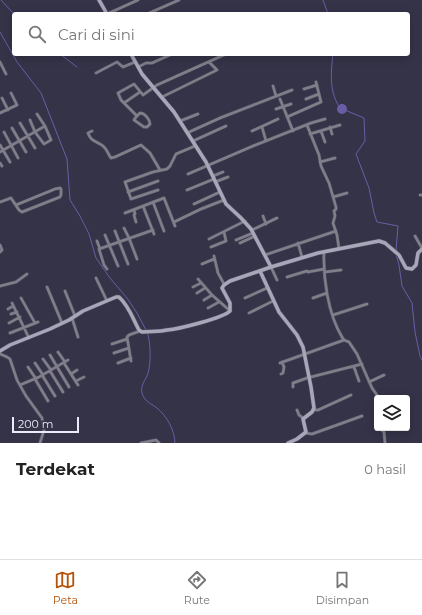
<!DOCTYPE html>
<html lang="id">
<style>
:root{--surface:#fff;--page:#f6f6f6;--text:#222;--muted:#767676;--line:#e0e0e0;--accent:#b45309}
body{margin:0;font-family:Montserrat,sans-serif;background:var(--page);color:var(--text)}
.controls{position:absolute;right:12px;bottom:12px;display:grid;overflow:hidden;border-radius:4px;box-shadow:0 2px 10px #0003}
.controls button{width:36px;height:36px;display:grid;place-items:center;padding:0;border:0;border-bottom:1px solid var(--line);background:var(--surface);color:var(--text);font:20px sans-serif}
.scale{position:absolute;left:12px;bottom:10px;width:67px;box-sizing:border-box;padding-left:4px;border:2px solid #ecebf9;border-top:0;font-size:11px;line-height:14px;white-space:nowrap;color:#ecebf9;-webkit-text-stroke:3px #353348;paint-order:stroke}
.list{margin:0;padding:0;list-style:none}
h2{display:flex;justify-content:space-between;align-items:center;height:52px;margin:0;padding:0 16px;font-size:17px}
h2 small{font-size:13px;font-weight:400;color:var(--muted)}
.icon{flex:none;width:22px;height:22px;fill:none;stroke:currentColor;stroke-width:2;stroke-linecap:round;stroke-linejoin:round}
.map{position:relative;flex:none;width:422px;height:443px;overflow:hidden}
.search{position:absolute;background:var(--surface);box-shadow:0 2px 10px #0003;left:12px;right:12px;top:12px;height:44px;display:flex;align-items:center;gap:10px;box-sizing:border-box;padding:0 14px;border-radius:4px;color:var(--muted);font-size:15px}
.sheet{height:116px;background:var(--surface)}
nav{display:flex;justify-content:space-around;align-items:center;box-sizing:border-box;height:56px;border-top:1px solid var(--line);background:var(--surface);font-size:11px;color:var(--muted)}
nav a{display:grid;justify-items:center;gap:2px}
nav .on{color:var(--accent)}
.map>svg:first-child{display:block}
.water{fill:#695ea4}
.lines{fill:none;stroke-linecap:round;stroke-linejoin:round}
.stream{stroke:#695ea4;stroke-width:1}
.street-casing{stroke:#525064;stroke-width:3.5}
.secondary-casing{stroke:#525064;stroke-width:4.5}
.street{stroke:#7f7e89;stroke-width:2.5}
.secondary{stroke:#a8a6b8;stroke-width:3.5}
</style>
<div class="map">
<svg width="422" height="443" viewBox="0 0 422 443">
<rect width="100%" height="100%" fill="#353348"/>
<!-- water -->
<path class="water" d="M337 109a5 5 0 1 1 10 0a5 5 0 1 1-10 0Z"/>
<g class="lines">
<!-- stream -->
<path class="stream" d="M1,0L14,14
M323,0L328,14
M0,32L17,62L41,93L67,159L70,200L80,216L89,234L96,258L110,278L127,298L137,313L146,330
M60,54L77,67
M333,54C331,72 329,89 338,105
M345,110L364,118L365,141L356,154L369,188L374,213L377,222L398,226L396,251
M396,254L399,265L402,286L412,303L415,332L420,356L422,360
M147,332C151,341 151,364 148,373C146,380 140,385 142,393C144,401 150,403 157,408C167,416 175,431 175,443"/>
<!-- street casing -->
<g class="street-casing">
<path id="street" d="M107,14L138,0
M147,14L179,0
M0,62L6,74
M138,67L146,63H152L172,54
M96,73L117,62L123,67L135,62
M273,86L276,96
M304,89L317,85
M162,97L217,70L209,62
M2,98L8,110
M280,99L293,131
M306,99L319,94
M124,103L140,92
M276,109L291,104
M0,113L17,105L11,93
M140,113C145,113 150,120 150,124L147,127H144L134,120L136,117Z
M137,116L121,100L118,93L134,84L143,95L157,85L226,54
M287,117L321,102L316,82
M30,120L35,132L44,144L51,140L45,126
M180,121L198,114
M20,123L35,148
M307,125L319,155L321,166L329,183L336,207V209L334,211L335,216L333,223L337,235L339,249
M262,127L266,141
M330,127L332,134
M12,128L26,152
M92,131L88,133C91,142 97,141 103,146C107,149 108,154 111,158L115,157L141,145L150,153L160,170
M252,131L278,119
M321,131L325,142
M4,132L18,158
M187,133L220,118L292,90
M310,134L340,125
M193,141L226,126
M0,145L10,162
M0,152L45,126L37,114
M320,162L335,158
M0,163L2,166
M188,174L253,146L311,123L325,119
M213,176L223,172
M215,182L228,177
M158,190L131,199L125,182L153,172L167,169L170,166L176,154L195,146
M187,190L214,179
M128,192L158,181
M420,195H422
M333,197L347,193
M0,202L11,198L19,210L22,212L60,197L61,195V189L60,188L55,189L16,205
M153,202L164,231
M194,204L220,192
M143,206L154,234
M134,210L135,214L134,215L136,222
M125,213L164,198L175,226
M263,216L266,224
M174,222L201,209L224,200
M124,228L129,238
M252,230L277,218
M115,231L128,264
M105,235L118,266
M415,236L422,248
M129,238L137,259
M209,239L245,221
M236,240L253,233
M97,241L100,249
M240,243L255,236
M298,243L302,257
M0,245L2,250L0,252
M211,247L226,241L224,232
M324,252C323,278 328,314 342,337L344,340L349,342L357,354L372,388L379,398
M265,255L336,231
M214,256L218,273L224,284
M202,264L214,259
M271,267L277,280
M107,269L104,265L99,249L153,230
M325,272L341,270
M287,277L307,271L308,272L324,269
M96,278L107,301
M198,279L212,295L229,310
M0,286L16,282L27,274
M47,287L62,323
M193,287L201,283
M65,291L75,316
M197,293L205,288
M21,298L35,323
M245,298L267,288
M313,298L327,293
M204,300L212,295
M12,303L29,338
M208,308L219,302
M8,309L13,306
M249,313L273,301
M11,314L17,312
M333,315L367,304
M72,318L78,337
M9,323L20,317
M10,333L38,322
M112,344L127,339
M58,352L65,362
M114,353L129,348
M0,354L7,357L10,359L17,380L26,396L42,418L44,430L40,443
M50,355L69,387
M43,359L51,370
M131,361L127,337L129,335L140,331
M35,363L43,375
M64,363L78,385
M118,363L131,358
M280,363L344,340
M28,367L36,379
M354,367L359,381
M50,371L63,392
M71,374L77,370
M281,374L283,373L284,367L282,362
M42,375L55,396
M35,379L48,401
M76,381L84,377
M369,382L384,375
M20,385L39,377L68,360
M293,387V383L307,378L362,364
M297,410L299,415L303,418
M314,410H318L351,395
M379,428L384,432L385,443
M305,433L312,434L362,416
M141,443L156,440L159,443"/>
</g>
<!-- secondary casing -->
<g class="secondary-casing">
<path id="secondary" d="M99,0L107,14
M131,54L142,74L174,112L206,162L226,204L241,218L251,229L271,267L318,253L379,241L385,243L399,255L406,268L412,269L416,265L418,253L422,249
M260,271L279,312L297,335L303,347L311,387L314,408L312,412L303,419L306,432L297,439L288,443
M0,351L10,345L50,329L69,320L83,311L116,297H119C129,306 133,319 139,330L142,332C150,331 159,332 167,330C179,329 223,318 230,311V303L222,288L224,285L230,281L271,267"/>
</g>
<!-- street -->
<use href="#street" class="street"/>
<!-- secondary -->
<use href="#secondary" class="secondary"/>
</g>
</svg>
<div class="controls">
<button><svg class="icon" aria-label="layers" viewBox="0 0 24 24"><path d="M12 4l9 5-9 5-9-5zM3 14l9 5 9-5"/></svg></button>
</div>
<div class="scale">200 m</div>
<div class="search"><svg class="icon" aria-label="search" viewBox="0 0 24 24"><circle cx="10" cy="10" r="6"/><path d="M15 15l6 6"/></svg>Cari di sini</div>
</div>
<section class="sheet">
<h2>Terdekat<small>0 hasil</small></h2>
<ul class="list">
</ul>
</section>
<nav>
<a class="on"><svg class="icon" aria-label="map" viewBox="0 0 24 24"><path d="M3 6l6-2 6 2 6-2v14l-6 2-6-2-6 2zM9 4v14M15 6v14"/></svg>Peta</a>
<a><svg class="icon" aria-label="directions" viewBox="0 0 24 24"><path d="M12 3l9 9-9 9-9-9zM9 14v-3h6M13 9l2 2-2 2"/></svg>Rute</a>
<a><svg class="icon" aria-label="saved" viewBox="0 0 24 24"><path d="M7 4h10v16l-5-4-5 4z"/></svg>Disimpan</a>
</nav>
